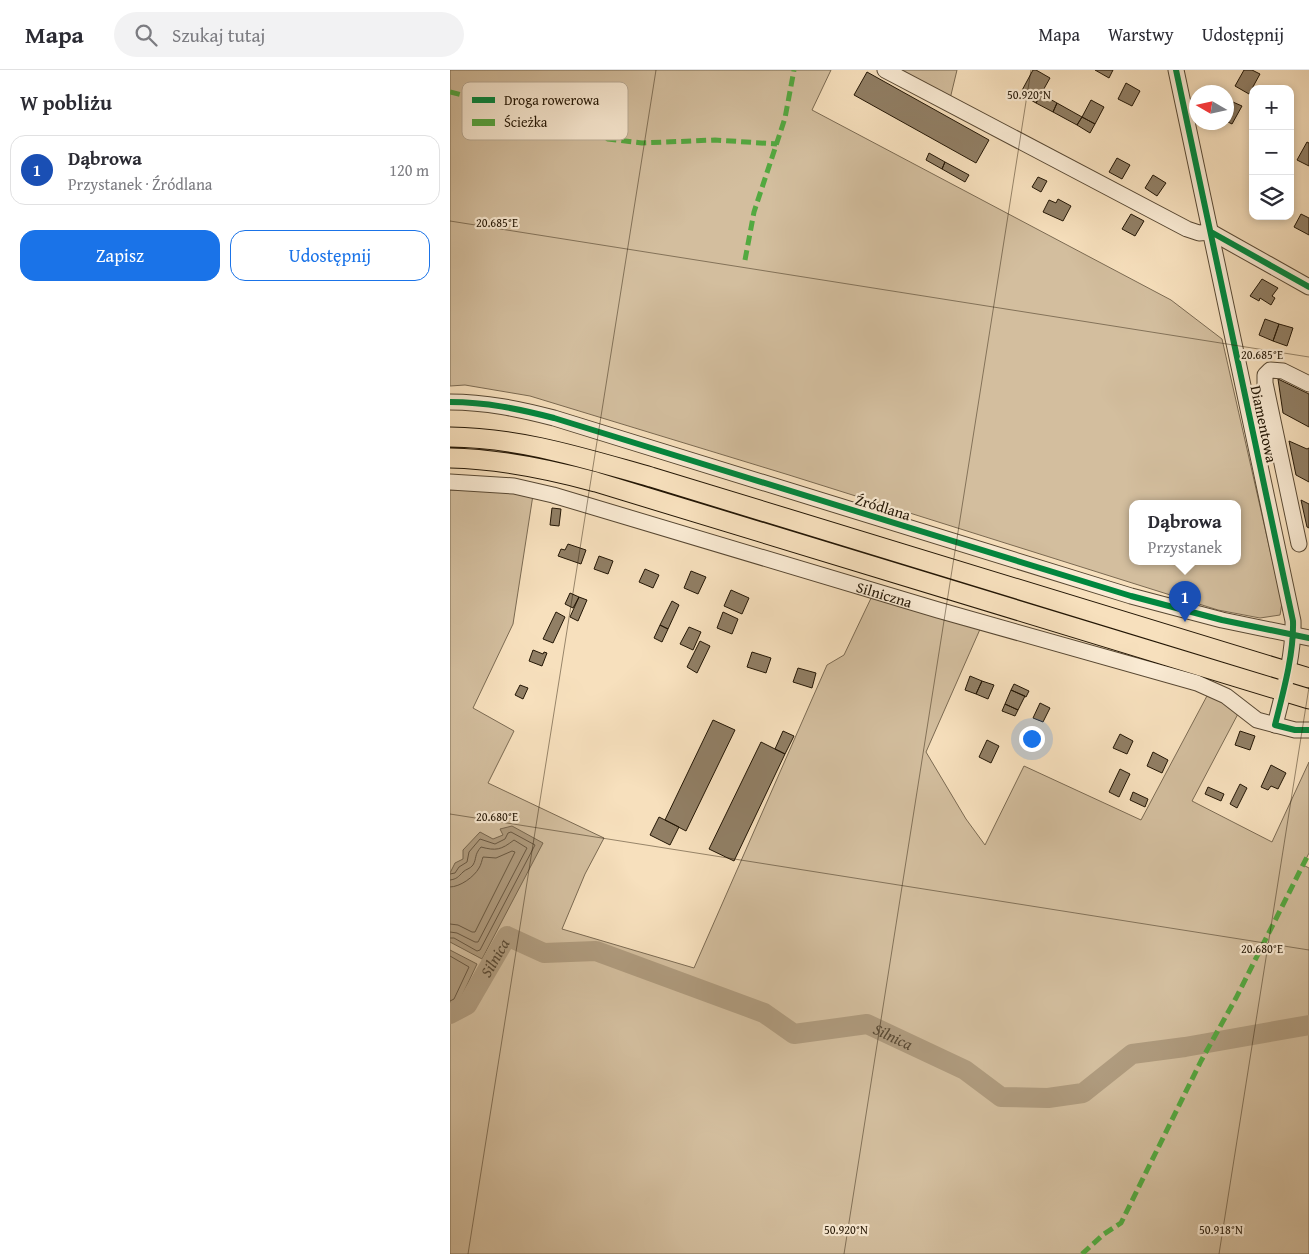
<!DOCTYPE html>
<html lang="pl">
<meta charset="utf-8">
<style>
:root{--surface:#fff;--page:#f2f2f3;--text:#2b2b33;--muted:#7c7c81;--line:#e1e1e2;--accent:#1a73e8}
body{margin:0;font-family:"Gentium Book Plus",serif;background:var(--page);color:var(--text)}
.controls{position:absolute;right:15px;top:15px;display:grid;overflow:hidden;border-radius:10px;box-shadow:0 2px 8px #0003}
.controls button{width:45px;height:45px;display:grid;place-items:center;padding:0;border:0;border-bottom:1px solid var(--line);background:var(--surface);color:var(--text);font:25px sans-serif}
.compass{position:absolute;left:739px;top:15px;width:45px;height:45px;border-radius:50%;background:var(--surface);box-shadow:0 2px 8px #0003;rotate:279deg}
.you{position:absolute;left:581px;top:668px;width:18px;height:18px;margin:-12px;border:4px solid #fff;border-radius:50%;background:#1a73e8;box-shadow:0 0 0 8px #1a73e833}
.badge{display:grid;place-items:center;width:32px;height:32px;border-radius:50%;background:var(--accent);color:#fff;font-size:16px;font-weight:700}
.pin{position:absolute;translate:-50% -41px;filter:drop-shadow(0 1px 2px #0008)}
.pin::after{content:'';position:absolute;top:26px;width:18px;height:15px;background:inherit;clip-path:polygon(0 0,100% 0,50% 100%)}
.popup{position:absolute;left:679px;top:430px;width:112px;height:65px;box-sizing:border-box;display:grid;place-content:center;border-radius:10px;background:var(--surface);filter:drop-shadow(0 1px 4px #0005);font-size:16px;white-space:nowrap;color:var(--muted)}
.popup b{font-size:19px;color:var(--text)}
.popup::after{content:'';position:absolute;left:50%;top:100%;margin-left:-10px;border:10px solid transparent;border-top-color:var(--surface)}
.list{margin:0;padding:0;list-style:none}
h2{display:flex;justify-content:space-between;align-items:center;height:65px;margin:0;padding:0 20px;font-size:21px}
h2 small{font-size:16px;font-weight:400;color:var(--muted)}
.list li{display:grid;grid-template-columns:32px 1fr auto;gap:15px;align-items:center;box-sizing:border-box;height:70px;margin:0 10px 10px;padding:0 10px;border:1px solid var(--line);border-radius:15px}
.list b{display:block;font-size:19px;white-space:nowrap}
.list p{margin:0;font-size:16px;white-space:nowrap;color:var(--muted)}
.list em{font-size:16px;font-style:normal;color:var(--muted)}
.actions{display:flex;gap:10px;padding:15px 20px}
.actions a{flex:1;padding:11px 0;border:1px solid var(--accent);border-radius:15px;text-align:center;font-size:18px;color:var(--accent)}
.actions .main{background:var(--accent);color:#fff}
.icon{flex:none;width:28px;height:28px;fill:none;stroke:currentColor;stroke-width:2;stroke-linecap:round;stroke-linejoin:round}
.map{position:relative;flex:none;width:859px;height:1184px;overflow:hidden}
header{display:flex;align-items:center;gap:30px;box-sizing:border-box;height:70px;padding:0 25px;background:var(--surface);border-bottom:1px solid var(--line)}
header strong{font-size:24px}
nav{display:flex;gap:28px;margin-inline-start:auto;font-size:18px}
.search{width:350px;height:45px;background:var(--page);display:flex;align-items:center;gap:12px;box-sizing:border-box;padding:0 18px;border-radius:28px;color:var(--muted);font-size:19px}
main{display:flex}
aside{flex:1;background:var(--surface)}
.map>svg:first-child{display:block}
.green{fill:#d3be9e;stroke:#7b6a52;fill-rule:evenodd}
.water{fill:#af9b7e;stroke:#77664e}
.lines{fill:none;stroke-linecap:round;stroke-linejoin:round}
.shore{stroke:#695842;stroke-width:1}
.river{stroke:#af9b7e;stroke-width:20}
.building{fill:#917f65;stroke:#231605}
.minor-casing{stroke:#584833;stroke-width:17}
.major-casing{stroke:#231605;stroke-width:21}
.minor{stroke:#faebd4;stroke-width:15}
.major{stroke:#f7e0bd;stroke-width:19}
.quiet{stroke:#53a940;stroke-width:5;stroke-dasharray:10 5;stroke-linecap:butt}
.cycleway-casing{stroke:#faebd4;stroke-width:9}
.cycleway{stroke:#00873e;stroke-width:6}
.ticks{fill:none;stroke:#231605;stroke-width:1;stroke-opacity:0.45}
.labels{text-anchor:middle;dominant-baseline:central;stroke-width:4.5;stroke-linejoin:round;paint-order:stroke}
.street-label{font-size:15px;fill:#231605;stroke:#faebd4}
.water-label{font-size:16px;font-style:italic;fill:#5b4b35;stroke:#faebd4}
.key{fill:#faebd4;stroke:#baab96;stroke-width:1}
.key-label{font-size:14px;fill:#231605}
.ticks-label{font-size:12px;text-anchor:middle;fill:#231605;stroke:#faebd4;stroke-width:4.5;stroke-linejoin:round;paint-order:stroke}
</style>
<header>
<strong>Mapa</strong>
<div class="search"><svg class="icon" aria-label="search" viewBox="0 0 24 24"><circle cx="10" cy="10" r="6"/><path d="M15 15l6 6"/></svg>Szukaj tutaj</div>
<nav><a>Mapa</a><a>Warstwy</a><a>Udostępnij</a></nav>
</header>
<main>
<aside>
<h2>W pobliżu<small></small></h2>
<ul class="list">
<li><span class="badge" style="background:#1a4fb4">1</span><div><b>Dąbrowa</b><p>Przystanek · Źródlana</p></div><em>120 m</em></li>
</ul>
<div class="actions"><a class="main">Zapisz</a><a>Udostępnij</a></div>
</aside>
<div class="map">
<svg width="859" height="1184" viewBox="0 0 859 1184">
<rect width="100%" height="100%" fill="#f7e0bd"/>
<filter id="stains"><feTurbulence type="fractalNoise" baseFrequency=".004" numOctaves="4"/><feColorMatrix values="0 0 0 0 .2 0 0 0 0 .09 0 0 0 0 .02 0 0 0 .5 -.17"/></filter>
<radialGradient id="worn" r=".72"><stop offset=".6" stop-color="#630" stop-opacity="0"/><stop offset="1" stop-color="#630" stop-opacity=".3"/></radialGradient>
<!-- green -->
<path class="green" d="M0,0H381L362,40L721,230L772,269L832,533L830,545L810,548L768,540L339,405L80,326L15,315L0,316ZM682,433H788V491H682Z
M445,0H507L500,29Z
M0,420H64L83,425L63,554L23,638L64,661L38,713L154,768L135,804L112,859L244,898L377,595L394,585L423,524L531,557L476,682L516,749L535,775L574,696L691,750L758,624L789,642L742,731L822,772L859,692V783L853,795L859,798V1184H0Z"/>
<!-- water -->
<path class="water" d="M62,756L93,773L32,889L0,872V803L5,793L13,789V780L30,762L43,769L53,765L50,759Z
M0,880L27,894L8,934L0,936Z"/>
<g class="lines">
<!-- shore -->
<path class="shore" d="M0,804L5,803L9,797L17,792L19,782L30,769L45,774L55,769L58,763L61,762L85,775L30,880L27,881L4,868H0
M0,810C7,809 8,807 13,802C16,799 20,799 23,795C27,788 24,785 31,777C46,781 51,780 64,770L77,778L28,872H25L7,863L0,862
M0,817C10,817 24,807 29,798C31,795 32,790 33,787L46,788L62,781L65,782L25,862H22L8,855L0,854
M0,886L19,897L4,929L0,931"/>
<!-- river -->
<path class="river" id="s1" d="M0,944L17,935L57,866L94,883L146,881L314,943L344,964L417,954L515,1000L551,1027L598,1028L633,1023L682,984L735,977L859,955"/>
</g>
<!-- building -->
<path class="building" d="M583,0H586L600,8L586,33L570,24Z
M645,0H663L659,8Z
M794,0H802L810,4L799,24L785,16Z
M417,2L539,70L526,93L404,25Z
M676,13L690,21L682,36L668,29Z
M591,24L607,33L603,42L586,33Z
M776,29L792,36L782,54L776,51Z
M641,30L654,37L645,54L632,47Z
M607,33L632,47L627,55L603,42Z
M632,47L645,54L640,63L627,55Z
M857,72L859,73V96L847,90Z
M479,83L495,92L492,99L476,90Z
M667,88L680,95L672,109L659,102Z
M495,92L519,105L515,112L492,99Z
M703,105L716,113L707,126L695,118Z
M588,107L597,111L591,122L582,117Z
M608,129L621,136L613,151L593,142L599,130L606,133Z
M681,144L694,151L685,166L672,159Z
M851,144L859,148V165L844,157Z
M812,209L828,218L822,226L825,228L821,235L810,228L809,231L800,226Z
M815,249L829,254L823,271L809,265Z
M829,254L843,258L837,276L823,271Z
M828,309L859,324V357L833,343Z
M839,371L857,379L859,378V412L846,405Z
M851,430L859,434V458L857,457Z
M102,438L111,439L109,456L100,455Z
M118,474L136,480L131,494L108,486L111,479L115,480Z
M149,486L163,491L158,504L144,499Z
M195,499L209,505L203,518L189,512Z
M241,501L256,507L248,524L234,518Z
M281,520L299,528L292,544L274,536Z
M120,523L129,527L123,538L115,534Z
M129,527L137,530L128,551L120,547Z
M222,531L229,535L218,559L210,555Z
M106,542L115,547L103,573L93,569Z
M273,542L288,549L282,564L267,558Z
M210,555L218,559L212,572L204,568Z
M239,557L251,562L243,580L230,574Z
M250,571L260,576L247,603L237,597Z
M83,580L93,584L94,582L97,583L92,596L79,591Z
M302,582L321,588L316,603L297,597Z
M348,598L366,603L362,618L343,612Z
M520,606L532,611L526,624L515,620Z
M532,611L544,615L538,629L526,624Z
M564,614L579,621L576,627L561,620Z
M70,615L78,618L73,629L65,625Z
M561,620L575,626L568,640L555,634Z
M590,633L600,638L593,652L583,648Z
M555,634L568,640L565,646L552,641Z
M263,650L285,660L236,761L215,750Z
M333,661L344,666L335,684L325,679Z
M790,661L805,666L800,680L785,675Z
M670,664L683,671L677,684L663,678Z
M537,670L549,676L541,693L529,687Z
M311,672L335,684L284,791L259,779Z
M703,682L718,690L712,703L697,696Z
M821,695L836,703L828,719L821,716L818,720L811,717Z
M670,699L680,704L669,727L659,722Z
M790,714L797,718L787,738L780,734Z
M758,717L774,724L771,731L755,724Z
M683,722L698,729L695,737L680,730Z
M209,747L229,757L220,775L200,765Z"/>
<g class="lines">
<!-- minor casing -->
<g class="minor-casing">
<g id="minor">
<path d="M435,0L737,159L749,163L761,162L859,217"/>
<path d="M726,0L843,551C844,584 833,623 825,655"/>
<path d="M0,332C36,332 69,339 104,348L681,526L772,550L859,568"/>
<path id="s2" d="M0,412L64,416L103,425L488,540L747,613L776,626L807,650L845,660H859"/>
<path d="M849,474L815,313V305L820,300L833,301L859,314"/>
</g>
</g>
<!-- major casing -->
<g class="major-casing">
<path id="major" d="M0,367C72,368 133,388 201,407L859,608
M0,388C50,389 98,399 146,412L859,629"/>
</g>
<!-- minor -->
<use href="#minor" class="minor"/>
<!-- major -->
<use href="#major" class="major"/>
<!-- quiet -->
<path class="quiet" d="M0,22L32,30L77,36L111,44L139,58L158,69L192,73L265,70L327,74
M295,190L304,142L335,48L344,0
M632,1184L654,1164L671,1153L751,991L786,928L859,783"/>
<!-- cycleway casing -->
<g class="cycleway-casing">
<path id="cycleway" d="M726,0L843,551C844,584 833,623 825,655L845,660H859
M761,162L859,217
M0,332C36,332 69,339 104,348L681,526L772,550L859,568"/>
</g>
<!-- cycleway -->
<use href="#cycleway" class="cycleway"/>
</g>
<!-- ticks -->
<path class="ticks" d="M0,151L859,287M0,744L859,880M18,1184L206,0M394,1184L581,0M769,1184L859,617"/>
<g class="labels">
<!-- street labels -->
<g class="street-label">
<text transform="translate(814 354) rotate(78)">Diamentowa</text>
<text transform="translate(433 437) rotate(17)">Źródlana</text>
<text stroke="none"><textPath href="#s2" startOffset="450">Silniczna</textPath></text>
</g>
<!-- water labels -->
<g class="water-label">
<text stroke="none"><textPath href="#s1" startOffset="74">Silnica</textPath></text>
<text stroke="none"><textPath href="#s1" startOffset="510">Silnica</textPath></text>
</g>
</g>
<!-- legend -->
<rect x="12" y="12" width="166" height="58" rx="8" class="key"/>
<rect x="22" y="27" width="23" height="6" fill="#00873e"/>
<rect x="22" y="49" width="23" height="7" fill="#53a940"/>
<g class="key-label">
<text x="54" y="35">Droga rowerowa</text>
<text x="54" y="57">Ścieżka</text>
</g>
<g class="ticks-label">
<text x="579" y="29">50.920°N</text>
<text x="47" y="157">20.685°E</text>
<text x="812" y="289">20.685°E</text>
<text x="47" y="751">20.680°E</text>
<text x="812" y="883">20.680°E</text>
<text x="396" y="1164">50.920°N</text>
<text x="771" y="1164">50.918°N</text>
</g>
<rect width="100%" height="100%" filter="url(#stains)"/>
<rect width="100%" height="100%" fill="url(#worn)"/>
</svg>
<div class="controls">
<button>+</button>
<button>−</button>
<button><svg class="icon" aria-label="layers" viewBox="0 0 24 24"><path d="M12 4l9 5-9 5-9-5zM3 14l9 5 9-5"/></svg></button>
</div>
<svg class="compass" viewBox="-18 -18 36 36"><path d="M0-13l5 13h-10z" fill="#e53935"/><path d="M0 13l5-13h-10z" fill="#7c7c81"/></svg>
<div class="you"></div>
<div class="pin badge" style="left:735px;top:552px;background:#1a4fb4">1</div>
<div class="popup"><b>Dąbrowa</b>Przystanek</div>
</div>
</main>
